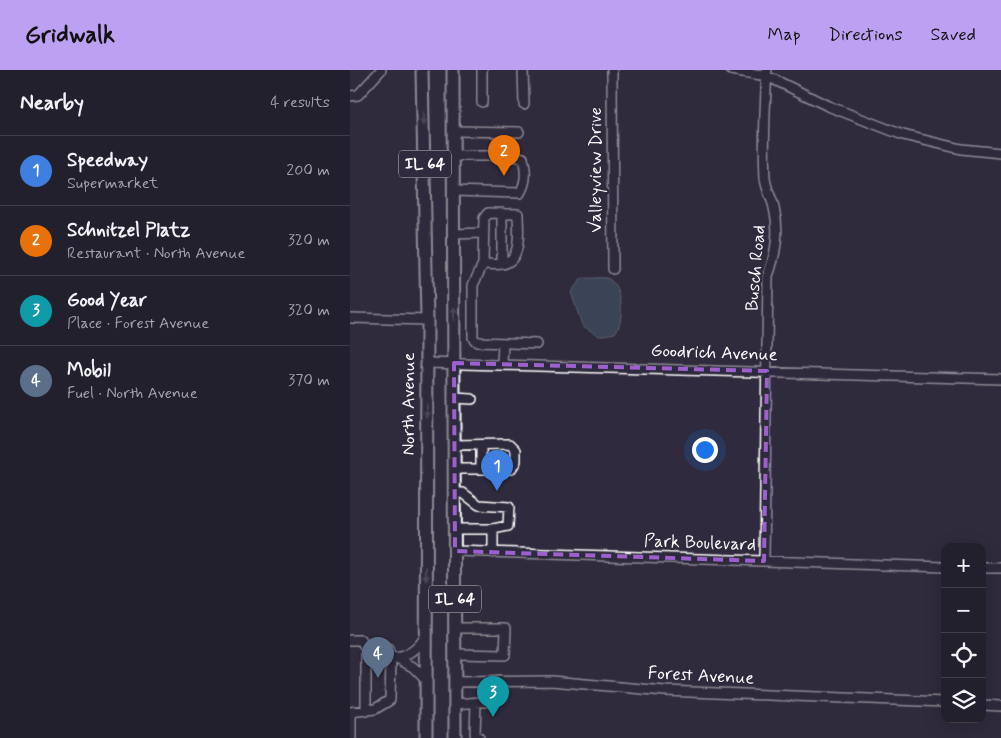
<!DOCTYPE html>
<meta charset="utf-8">
<style>
:root{--surface:#23202e;--page:#2f2d3a;--text:#f1f3f6;--muted:#a3a3aa;--line:#403e4a;--accent:#bca0f2}
body{margin:0;font-family:Mynerve,sans-serif;background:var(--page);color:var(--text)}
.controls{position:absolute;right:15px;bottom:15px;display:grid;overflow:hidden;border-radius:10px;box-shadow:0 5px 20px #0002}
.controls button{width:45px;height:45px;display:grid;place-items:center;padding:0;border:0;border-bottom:1px solid var(--line);background:var(--surface);color:var(--text);font:25px sans-serif}
.you{position:absolute;left:354px;top:379px;width:18px;height:18px;margin:-12px;border:4px solid #fff;border-radius:50%;background:#1a73e8;box-shadow:0 0 0 8px #1a73e833}
.badge{display:grid;place-items:center;width:32px;height:32px;border-radius:50%;background:var(--accent);color:#fff;font-size:16px;font-weight:700}
.pin{position:absolute;translate:-50% -41px;filter:drop-shadow(0 1px 2px #0008)}
.pin::after{content:'';position:absolute;top:26px;width:18px;height:15px;background:inherit;clip-path:polygon(0 0,100% 0,50% 100%)}
.list{margin:0;padding:0;list-style:none}
h2{display:flex;justify-content:space-between;align-items:center;height:65px;margin:0;padding:0 20px;font-size:21px}
h2 small{font-size:16px;font-weight:400;color:var(--muted)}
.list li{display:grid;grid-template-columns:32px 1fr auto;gap:15px;align-items:center;box-sizing:border-box;height:70px;padding:0 20px;border-top:1px solid var(--line)}
.list b{display:block;font-size:19px;white-space:nowrap}
.list p{margin:0;font-size:16px;white-space:nowrap;color:var(--muted)}
.list em{font-size:16px;font-style:normal;color:var(--muted)}
.icon{flex:none;width:28px;height:28px;fill:none;stroke:currentColor;stroke-width:2;stroke-linecap:round;stroke-linejoin:round}
.map{position:relative;flex:none;width:651px;height:668px;overflow:hidden}
header{display:flex;align-items:center;gap:30px;box-sizing:border-box;height:70px;padding:0 25px;background:var(--accent);color:#111}
header strong{font-size:24px}
nav{display:flex;gap:28px;margin-inline-start:auto;font-size:18px}
main{display:flex}
aside{flex:1;background:var(--surface)}
.map>svg:first-child{display:block}
.water{fill:#4b6275;stroke:#93a1ac}
.lines{fill:none;stroke-linecap:round;stroke-linejoin:round}
.minor-casing{stroke:#fff;stroke-width:12}
.major-casing{stroke:#fff;stroke-width:15}
.minor{stroke:#2f2a3d;stroke-width:9}
.major{stroke:#2f2a3d;stroke-width:11}
.oneway{fill:#6d6a77}
.marked{fill:none;stroke:#9c61cf;stroke-width:4;stroke-dasharray:10 6;stroke-linejoin:round}
.labels{text-anchor:middle;dominant-baseline:central;stroke-width:4.5;stroke-linejoin:round;paint-order:stroke}
.shield{fill:#2f2a3d;stroke:#c1bfc5;stroke-width:1}
.shield-label{font-size:16px;font-weight:bold;fill:#fff}
.street-label{font-size:18px;fill:#fff;stroke:#2f2a3d}
</style>
<header>
<strong>Gridwalk</strong>
<nav><a>Map</a><a>Directions</a><a>Saved</a></nav>
</header>
<main>
<aside>
<h2>Nearby<small>4 results</small></h2>
<ul class="list">
<li><span class="badge" style="background:#3f7fe0">1</span><div><b>Speedway</b><p>Supermarket</p></div><em>200 m</em></li>
<li><span class="badge" style="background:#e8710a">2</span><div><b>Schnitzel Platz</b><p>Restaurant · North Avenue</p></div><em>320 m</em></li>
<li><span class="badge" style="background:#0f9aa8">3</span><div><b>Good Year</b><p>Place · Forest Avenue</p></div><em>320 m</em></li>
<li><span class="badge" style="background:#5c6f8a">4</span><div><b>Mobil</b><p>Fuel · North Avenue</p></div><em>370 m</em></li>
</ul>
</aside>
<div class="map">
<svg width="651" height="668" viewBox="0 0 651 668">
<rect width="100%" height="100%" fill="#2f2a3d"/>
<filter id="ink" filterUnits="userSpaceOnUse"><feTurbulence type="fractalNoise" baseFrequency=".02" numOctaves="2"/><feDisplacementMap in="SourceGraphic" scale="10" xChannelSelector="R" yChannelSelector="G"/><feConvolveMatrix kernelMatrix="1 2 1 2 8 2 1 2 1" color-interpolation-filters="sRGB"/></filter>
<g filter="url(#ink)">
<!-- water -->
<path class="water" d="M232,208C239,209 249,207 256,208C274,213 275,251 265,263L249,266L232,255L221,222Z"/>
<g class="lines">
<!-- minor casing -->
<g class="minor-casing">
<path id="minor" d="M173,0L174,34
M262,0L263,199
M381,0L417,6L478,36L553,65L611,79L651,83
M0,26L8,25L31,0
M132,32V0
M103,61L169,62
M103,86H163L173,88C176,101 177,111 170,123L103,121
M104,164L133,163
M133,194C139,194 147,195 153,194C173,189 168,159 168,144L138,143L134,148L133,194L123,215V268L127,272L187,274
M152,194V143
M0,248L77,250
M77,293L651,309
M152,294L153,273
M103,328L122,329
M104,375L160,374L166,380V391L161,399H105
M131,375V399
M105,423H113L129,435L159,437L158,456L143,459
M105,459H143V483
M105,481L595,497
M414,491L418,206C426,184 430,161 424,138C422,128 416,119 415,108C413,72 415,36 417,0
M632,498H651
M105,558H156L155,585L105,584
M0,570H11L16,580
M47,588L63,597L76,610
M105,612L201,611L315,621L595,632
M126,633L125,664L129,668
M105,634L144,631L150,626L149,611
M632,635L651,636
M16,641V580L38,579L41,588
M0,642L25,639L40,630L41,588C56,588 68,579 75,567
M1,642V668"/>
</g>
<!-- major casing -->
<g class="major-casing">
<path id="major" d="M72,0L77,250L76,668
M103,0L105,668"/>
</g>
<!-- minor -->
<use href="#minor" class="minor"/>
<!-- major -->
<use href="#major" class="major"/>
</g>
<!-- one-way arrows -->
<defs><path id="oneway-solid" d="M-6-.8H1V-3.2L6.5 0L1 3.2V.8H-6Z" transform="scale(1.25)"/></defs>
<g class="oneway">
<use href="#oneway-solid" transform="translate(74 49) rotate(88)"/>
<use href="#oneway-solid" transform="translate(104 244) rotate(-90)"/>
<use href="#oneway-solid" transform="translate(77 341) rotate(90)"/>
<use href="#oneway-solid" transform="translate(76 504) rotate(90)"/>
</g>
</g>
<!-- marked area -->
<path d="M0 0H651V668H0ZM104,293L417,301L414,491L105,481Z" fill="#2f2a3d" fill-opacity=".55" fill-rule="evenodd"/>
<path class="marked" d="M104,293L417,301L414,491L105,481Z"/>
<g class="labels">
<!-- shield labels -->
<g class="shield">
<rect x="49" y="80.5" width="52" height="27" rx="4"/>
<rect x="79" y="515.5" width="52" height="27" rx="4"/>
</g>
<g class="shield-label">
<text x="75" y="94">IL 64</text>
<text x="105" y="529">IL 64</text>
</g>
<!-- street labels -->
<g class="street-label">
<text transform="translate(246 100) rotate(-90)">Valleyview Drive</text>
<text transform="translate(406 198) rotate(-85)">Busch Road</text>
<text transform="translate(364 283) rotate(2)">Goodrich Avenue</text>
<text transform="translate(59 334) rotate(-90)">North Avenue</text>
<text transform="translate(350 473) rotate(2)">Park Boulevard</text>
<text transform="translate(351 606) rotate(3)">Forest Avenue</text>
</g>
</g>
</svg>
<div class="controls">
<button>+</button>
<button>−</button>
<button><svg class="icon" aria-label="locate" viewBox="0 0 24 24"><circle cx="12" cy="12" r="6"/><path d="M12 2v4M12 18v4M2 12h4M18 12h4"/></svg></button>
<button><svg class="icon" aria-label="layers" viewBox="0 0 24 24"><path d="M12 4l9 5-9 5-9-5zM3 14l9 5 9-5"/></svg></button>
</div>
<div class="you"></div>
<div class="pin badge" style="left:147px;top:421px;background:#3f7fe0">1</div>
<div class="pin badge" style="left:154px;top:106px;background:#e8710a">2</div>
<div class="pin badge" style="left:143px;top:647px;background:#0f9aa8">3</div>
<div class="pin badge" style="left:28px;top:608px;background:#5c6f8a">4</div>
</div>
</main>
